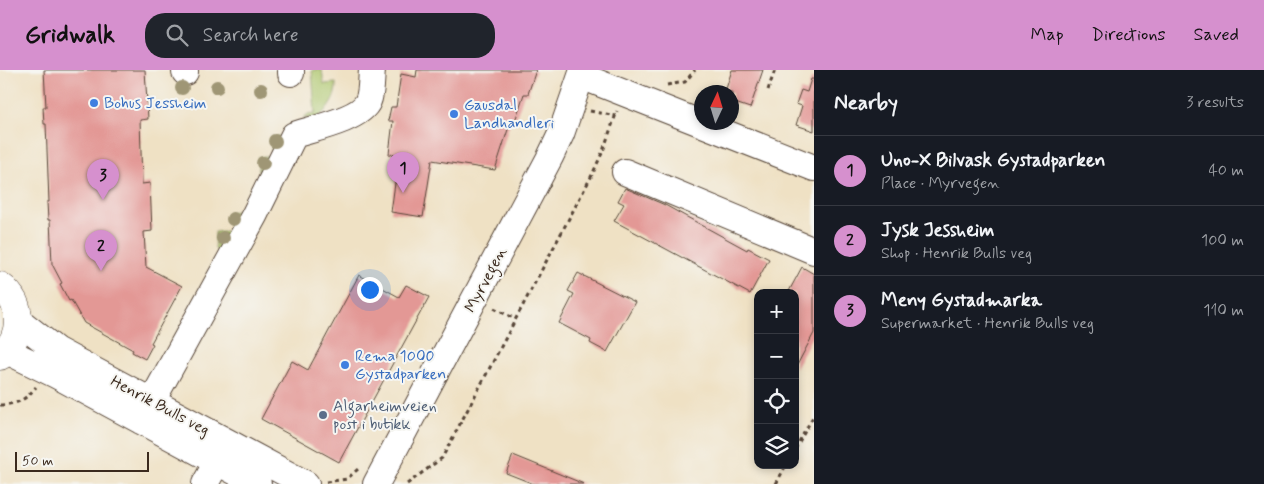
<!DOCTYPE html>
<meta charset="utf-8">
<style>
:root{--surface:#171b24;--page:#20242c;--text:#f1f3f6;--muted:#9ea1a6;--line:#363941;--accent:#d690ce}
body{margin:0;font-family:Mynerve,sans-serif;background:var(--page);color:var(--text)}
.controls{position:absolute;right:15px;bottom:15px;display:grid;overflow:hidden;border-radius:10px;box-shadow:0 2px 8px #0003}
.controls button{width:45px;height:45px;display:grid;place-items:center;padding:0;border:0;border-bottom:1px solid var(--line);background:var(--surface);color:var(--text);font:25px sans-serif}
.compass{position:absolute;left:694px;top:15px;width:45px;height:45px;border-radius:50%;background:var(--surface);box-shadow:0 2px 8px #0003;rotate:4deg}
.scale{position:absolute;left:15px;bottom:12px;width:134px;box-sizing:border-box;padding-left:5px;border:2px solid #3b2a1e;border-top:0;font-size:14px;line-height:18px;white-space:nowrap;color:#3b2a1e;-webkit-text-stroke:4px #f6f6f2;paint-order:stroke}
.you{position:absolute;left:369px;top:219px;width:18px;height:18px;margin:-12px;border:4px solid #fff;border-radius:50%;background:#1a73e8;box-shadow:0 0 0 8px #1a73e833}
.badge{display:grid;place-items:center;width:32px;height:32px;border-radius:50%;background:var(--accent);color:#111;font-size:16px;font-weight:700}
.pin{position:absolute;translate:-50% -41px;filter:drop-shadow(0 1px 2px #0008)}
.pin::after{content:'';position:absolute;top:26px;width:18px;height:15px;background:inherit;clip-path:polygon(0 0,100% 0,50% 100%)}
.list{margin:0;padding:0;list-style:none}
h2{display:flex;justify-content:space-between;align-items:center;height:65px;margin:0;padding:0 20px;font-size:21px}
h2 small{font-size:16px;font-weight:400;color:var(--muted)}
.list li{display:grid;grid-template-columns:32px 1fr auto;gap:15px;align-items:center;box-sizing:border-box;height:70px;padding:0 20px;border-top:1px solid var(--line)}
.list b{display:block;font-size:19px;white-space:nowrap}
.list p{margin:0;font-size:16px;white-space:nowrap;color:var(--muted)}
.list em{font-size:16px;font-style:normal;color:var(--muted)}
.icon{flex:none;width:28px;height:28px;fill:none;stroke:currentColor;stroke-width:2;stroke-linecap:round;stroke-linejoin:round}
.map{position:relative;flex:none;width:814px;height:414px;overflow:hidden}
header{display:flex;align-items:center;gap:30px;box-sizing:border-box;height:70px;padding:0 25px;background:var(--accent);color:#111}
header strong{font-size:24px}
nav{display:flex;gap:28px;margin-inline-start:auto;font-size:18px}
.search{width:350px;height:45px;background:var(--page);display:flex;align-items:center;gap:12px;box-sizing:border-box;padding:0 18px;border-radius:20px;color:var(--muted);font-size:19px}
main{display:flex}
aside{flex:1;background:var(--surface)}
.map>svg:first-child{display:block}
.green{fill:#aec66c;stroke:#747845}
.building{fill:#e39895}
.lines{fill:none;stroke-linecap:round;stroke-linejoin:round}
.minor-casing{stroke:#564537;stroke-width:28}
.major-casing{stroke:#564537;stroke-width:29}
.path{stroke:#564537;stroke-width:3;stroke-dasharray:4 4;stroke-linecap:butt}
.minor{stroke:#fff;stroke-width:26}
.major{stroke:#fff;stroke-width:28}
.tree{fill:#9f9675}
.shop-dot{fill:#3f7fe0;stroke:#f6f6f2;stroke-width:2}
.service-dot{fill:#5c6f8a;stroke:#f6f6f2;stroke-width:2}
.labels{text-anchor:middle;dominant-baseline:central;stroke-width:4;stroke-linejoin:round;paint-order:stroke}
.shop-label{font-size:16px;fill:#366cbe;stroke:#f6f6f2;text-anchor:start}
.street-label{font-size:16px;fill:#3b2a1e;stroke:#f6f6f2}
.service-label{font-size:16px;fill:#4e5e75;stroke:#f6f6f2;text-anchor:start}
</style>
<header>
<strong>Gridwalk</strong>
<div class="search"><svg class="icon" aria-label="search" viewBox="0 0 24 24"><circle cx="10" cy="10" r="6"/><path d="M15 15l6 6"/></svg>Search here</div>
<nav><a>Map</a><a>Directions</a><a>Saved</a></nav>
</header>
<main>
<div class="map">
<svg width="814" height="414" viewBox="0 0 814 414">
<rect width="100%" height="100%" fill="#f6f6f2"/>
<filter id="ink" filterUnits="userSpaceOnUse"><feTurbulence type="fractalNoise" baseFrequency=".02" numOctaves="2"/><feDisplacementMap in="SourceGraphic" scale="10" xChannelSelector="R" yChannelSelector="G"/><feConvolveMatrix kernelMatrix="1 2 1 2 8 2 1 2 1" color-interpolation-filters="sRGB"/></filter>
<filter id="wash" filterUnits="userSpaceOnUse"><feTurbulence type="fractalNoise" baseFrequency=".0096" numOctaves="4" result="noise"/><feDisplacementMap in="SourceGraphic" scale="20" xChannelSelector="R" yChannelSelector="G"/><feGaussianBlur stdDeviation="1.12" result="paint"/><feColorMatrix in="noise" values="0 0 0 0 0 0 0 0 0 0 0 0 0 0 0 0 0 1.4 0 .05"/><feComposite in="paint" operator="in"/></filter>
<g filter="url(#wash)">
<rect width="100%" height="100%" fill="#efe1c4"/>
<!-- green -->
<path class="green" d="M312,0H322L324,14L336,13C337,26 328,42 316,48C312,49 307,48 303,48L307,45L315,44Z
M282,66V72L265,102H259L258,87H272L271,67Z
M239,141L242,143L222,182L218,181L215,179V162L229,161L228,142Z"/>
<g id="blocks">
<!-- building -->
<path class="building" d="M44,0H145L148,49L140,50L142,114L150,113L152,161L144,162L146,197L182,216L151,273L153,274L145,289L132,282L133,280L84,253L71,230L69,231L60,214L62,213L52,194L50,150H48L47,132H49L46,54H44L43,37H46Z
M417,0H536L528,24H524L515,51L511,50L495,100L432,90L423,147L391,142L399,85L389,84L393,51H388L391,37H396L401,4L416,7Z
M732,0H763L750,38L732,32V22H725Z
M811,9H814V61L796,55L802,36L796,34L801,20L807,22Z
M625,118L665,135L747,180L748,178L769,189L750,224L614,151L624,134L618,131Z
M802,197L814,204V263L795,299V223H788Z
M578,203L635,232L607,282L590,273L591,270L559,253L574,224L568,221Z
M359,205L399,227L406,215L429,227L339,392L261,349L292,291L308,300Z
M513,385L584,414H534L506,403Z"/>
</g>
</g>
<g filter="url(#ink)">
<use href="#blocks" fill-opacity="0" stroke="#564537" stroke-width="1"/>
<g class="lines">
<!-- minor casing -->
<g class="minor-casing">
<path id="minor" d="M291,0V3
M185,2V0
M581,6L814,98
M625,102L814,181
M18,250L56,280L306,414
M7,281L56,305L258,414
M141,351L254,146L294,65C312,59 361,49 368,31C372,22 371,9 372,0
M205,414L225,377
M376,414L550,87L561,64L583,0"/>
</g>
<!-- major casing -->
<g class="major-casing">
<path id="major" d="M0,216C25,233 23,269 0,286"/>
</g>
<!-- path -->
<path class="path" d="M667,15L685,12L695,0
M768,20L775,0
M590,41L616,46
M494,238L515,249
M0,335C18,334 24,331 36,317
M795,379L814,345
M326,412L347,409L358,399
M407,414L442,388L592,105L603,81L617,41
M776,414L786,395"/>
<!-- minor -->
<use href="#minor" class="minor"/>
<!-- major -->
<use href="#major" class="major"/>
</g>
<!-- trees -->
<g class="tree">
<circle cx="217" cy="17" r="7"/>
<circle cx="182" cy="18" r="7"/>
<circle cx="261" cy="20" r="7"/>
<circle cx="275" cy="71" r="7"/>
<circle cx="263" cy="93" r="7"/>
<circle cx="233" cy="149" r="7"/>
<circle cx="223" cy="168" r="7"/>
</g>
</g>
<!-- markers -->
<g class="shop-dot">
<circle cx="94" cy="33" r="5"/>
<circle cx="454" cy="44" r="5"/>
<circle cx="345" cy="295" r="5"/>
</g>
<circle class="service-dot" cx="323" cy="345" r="5"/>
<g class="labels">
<!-- shop labels -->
<g class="shop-label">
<text x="104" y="33">Bohus Jessheim</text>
<text x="464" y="35">Gausdal<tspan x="464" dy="18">Landhandleri</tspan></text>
<text x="355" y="286">Rema 1000<tspan x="355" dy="18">Gystadparken</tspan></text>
</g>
<!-- street labels -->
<g class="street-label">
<text transform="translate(486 210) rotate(-62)">Myrvegen</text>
<text transform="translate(160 336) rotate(28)">Henrik Bulls veg</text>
</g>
<!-- service labels -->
<g class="service-label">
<text x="333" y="336">Algarheimveien<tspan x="333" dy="18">post i butikk</tspan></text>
</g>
</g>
</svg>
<div class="controls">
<button>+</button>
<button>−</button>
<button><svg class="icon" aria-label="locate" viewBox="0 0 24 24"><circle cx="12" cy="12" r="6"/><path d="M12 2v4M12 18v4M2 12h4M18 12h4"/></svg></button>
<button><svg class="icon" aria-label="layers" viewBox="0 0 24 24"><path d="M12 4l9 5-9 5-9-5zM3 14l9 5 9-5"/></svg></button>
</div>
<svg class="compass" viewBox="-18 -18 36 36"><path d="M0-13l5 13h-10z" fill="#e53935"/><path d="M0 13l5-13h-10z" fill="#9ea1a6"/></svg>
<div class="scale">50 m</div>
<div class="you"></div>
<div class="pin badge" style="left:403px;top:123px">1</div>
<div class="pin badge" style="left:101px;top:201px">2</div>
<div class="pin badge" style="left:103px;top:130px">3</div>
</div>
<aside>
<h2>Nearby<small>3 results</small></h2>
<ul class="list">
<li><span class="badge">1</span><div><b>Uno-X Bilvask Gystadparken</b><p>Place · Myrvegen</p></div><em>40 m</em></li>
<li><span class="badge">2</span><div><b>Jysk Jessheim</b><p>Shop · Henrik Bulls veg</p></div><em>100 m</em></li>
<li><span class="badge">3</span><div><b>Meny Gystadmarka</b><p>Supermarket · Henrik Bulls veg</p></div><em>110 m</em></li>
</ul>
</aside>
</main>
